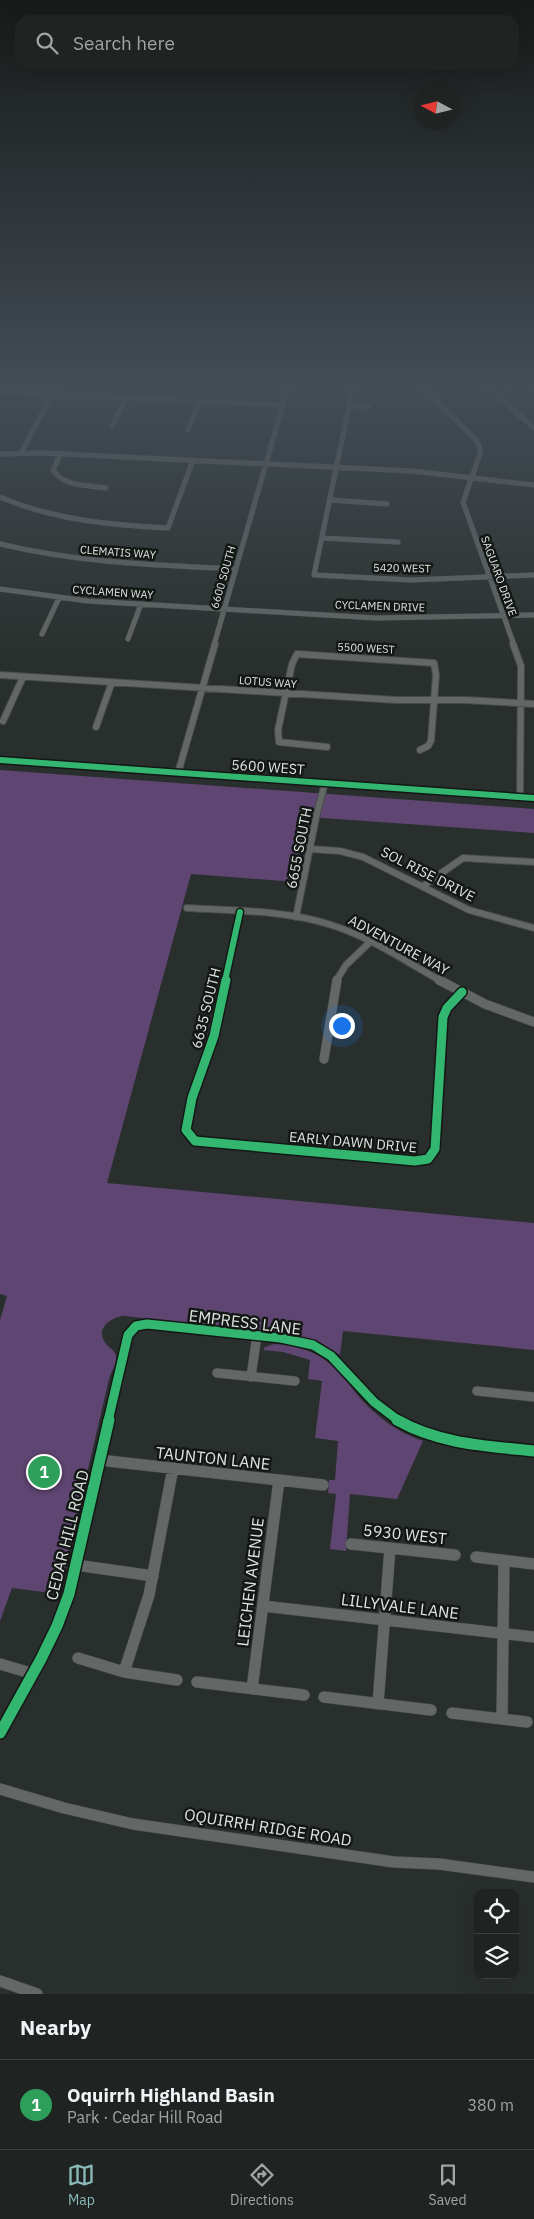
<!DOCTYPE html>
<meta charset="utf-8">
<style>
:root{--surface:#1f2321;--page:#272b2a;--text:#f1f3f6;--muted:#a1a4a5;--line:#3c403f;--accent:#8bbbb9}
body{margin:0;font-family:"IBM Plex Sans",sans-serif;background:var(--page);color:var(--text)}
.controls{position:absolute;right:15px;bottom:15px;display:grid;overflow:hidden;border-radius:10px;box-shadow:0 5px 20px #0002}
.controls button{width:45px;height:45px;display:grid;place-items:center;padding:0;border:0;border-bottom:1px solid var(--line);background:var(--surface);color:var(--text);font:25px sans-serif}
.compass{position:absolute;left:414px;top:85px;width:45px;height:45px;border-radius:50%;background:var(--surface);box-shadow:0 5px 20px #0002;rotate:277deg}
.you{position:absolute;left:341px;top:1025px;width:18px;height:18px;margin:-12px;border:4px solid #fff;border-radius:50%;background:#1a73e8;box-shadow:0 0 0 8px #1a73e833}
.badge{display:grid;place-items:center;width:32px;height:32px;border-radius:50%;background:var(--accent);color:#fff;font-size:16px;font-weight:700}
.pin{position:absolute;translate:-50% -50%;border:2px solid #fff;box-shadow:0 1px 5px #0006}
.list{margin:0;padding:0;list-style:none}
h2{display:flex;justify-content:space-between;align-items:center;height:65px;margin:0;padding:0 20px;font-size:21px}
h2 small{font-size:16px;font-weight:400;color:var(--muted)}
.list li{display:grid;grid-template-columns:32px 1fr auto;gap:15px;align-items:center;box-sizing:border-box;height:90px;padding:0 20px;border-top:1px solid var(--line)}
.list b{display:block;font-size:19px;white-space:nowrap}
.list p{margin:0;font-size:16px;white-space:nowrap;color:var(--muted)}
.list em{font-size:16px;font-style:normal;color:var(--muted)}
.icon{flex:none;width:28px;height:28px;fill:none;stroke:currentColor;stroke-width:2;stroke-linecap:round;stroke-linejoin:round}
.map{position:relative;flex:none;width:534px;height:1994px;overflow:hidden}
.search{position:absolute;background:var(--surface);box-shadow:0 5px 20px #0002;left:15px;right:15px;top:15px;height:55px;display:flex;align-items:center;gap:12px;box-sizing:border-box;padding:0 18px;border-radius:15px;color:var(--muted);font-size:19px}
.sheet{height:155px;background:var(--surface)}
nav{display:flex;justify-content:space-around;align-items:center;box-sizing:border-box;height:70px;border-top:1px solid var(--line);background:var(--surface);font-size:14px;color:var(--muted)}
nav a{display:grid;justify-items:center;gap:2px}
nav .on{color:var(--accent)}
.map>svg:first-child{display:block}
.green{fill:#5f4571}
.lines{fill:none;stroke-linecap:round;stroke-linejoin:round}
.street-far3-casing{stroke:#474c4a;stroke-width:5.5}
.street-far2-casing{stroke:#474c4a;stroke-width:8}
.street-far1-casing{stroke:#474c4a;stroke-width:10}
.street-casing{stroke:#474c4a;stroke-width:12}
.secondary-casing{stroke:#474c4a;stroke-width:1}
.street-far3{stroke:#636765;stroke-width:5}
.street-far2{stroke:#636765;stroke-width:6}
.street-far1{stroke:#636765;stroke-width:9}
.street{stroke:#636765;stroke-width:11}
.secondary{fill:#636765;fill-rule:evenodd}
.cycleway-far2-casing{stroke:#131815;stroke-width:9}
.cycleway-far1-casing{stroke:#131815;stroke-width:12}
.cycleway-casing{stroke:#131815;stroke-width:14}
.cycleway-far2{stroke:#33b770;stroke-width:6}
.cycleway-far1{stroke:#33b770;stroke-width:9}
.cycleway{stroke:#33b770;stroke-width:11}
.labels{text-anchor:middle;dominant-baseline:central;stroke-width:5;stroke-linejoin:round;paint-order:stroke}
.far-street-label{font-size:11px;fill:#dee4e1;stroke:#131815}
.street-label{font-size:14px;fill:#dee4e1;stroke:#131815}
.near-street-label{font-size:16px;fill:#dee4e1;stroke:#131815}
</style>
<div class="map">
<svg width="534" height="1994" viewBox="0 0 534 1994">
<rect width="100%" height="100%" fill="#292f2c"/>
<!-- green -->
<path class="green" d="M0,770L534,809V833L308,817L296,882L191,874L107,1183L534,1223V1350L343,1331L340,1355L319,1342L295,1335L125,1316C113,1316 96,1327 104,1341C107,1347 115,1349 116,1356C117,1364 111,1372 109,1379L59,1594L12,1588L0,1621V1320L7,1296L0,1294Z
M274,1344C289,1345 305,1348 319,1356C336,1366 347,1382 359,1397C376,1416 398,1433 423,1441L397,1499L350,1494L346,1551L330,1549L336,1494L328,1493L329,1480H335L338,1441L315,1438L322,1381L308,1379L310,1360L283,1352L263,1350L265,1347Z"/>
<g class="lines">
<!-- street-far3 casing -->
<g class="street-far3-casing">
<path id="street-far3" d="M353,387L314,575L411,580L534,575
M422,387L477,441L481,451L463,502L514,645
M488,387L534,428
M0,392L283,405
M350,406L369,407
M112,426L126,398
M188,430L199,401
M21,453L56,387
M61,453L53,470C64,487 88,485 106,488
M0,454L43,453L412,471L534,485
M0,497C54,520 110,525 168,528L193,460
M330,500L387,504
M322,538L398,542
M0,544C78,563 156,565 236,569
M0,589L88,601L376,618L534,615
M42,634L59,598
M128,639L141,604
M214,645L288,387"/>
</g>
<!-- street-far2 casing -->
<g class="street-far2-casing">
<path id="street-far2" d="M513,644L521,666L520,797
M0,675L396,700H465L534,704
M3,721L23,677
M96,727L112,682
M327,747L279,742L278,730L292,664L297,654L434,663L436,675L431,741L428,746L420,750
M178,773L215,644
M310,849L340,851L363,857L469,910L534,928
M423,886L463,858L534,862
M187,908C234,911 283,910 328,924C369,936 405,961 441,981
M296,917L317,813L325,783
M225,981L240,912
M336,981L346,965L370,942"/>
</g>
<!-- street-far1 casing -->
<g class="street-far1-casing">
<path id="street-far1" d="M226,980L214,1036L192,1098L186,1130L195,1141L415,1161L428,1159L435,1149L443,1017L447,1008L462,992
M439,980L485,1004L534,1022
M324,1059L337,980
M217,1373L295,1381
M251,1377L257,1335
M477,1391L534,1397
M108,1421L128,1335L136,1326L147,1324L281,1338L313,1345L331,1356L374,1402L399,1421"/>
</g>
<!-- street casing -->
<g class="street-casing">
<path id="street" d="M397,1420C439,1444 487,1446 534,1451
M99,1460L323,1485
M351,1544L455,1555
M476,1557L534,1564
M76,1565L153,1576
M263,1606L534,1637
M78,1658L124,1672L177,1680
M0,1664L34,1674
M124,1672L149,1595L173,1468
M197,1682L304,1695
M252,1689L279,1480
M324,1697L431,1710
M378,1704L390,1548
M452,1713L527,1722
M502,1719L504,1560
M0,1733L41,1659L57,1626L69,1594L109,1420
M0,1789L64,1808L133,1824L394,1862L439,1864L534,1877
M0,1981L37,1994"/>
</g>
<!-- secondary casing -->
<g class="secondary-casing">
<path id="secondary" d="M0,757L534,795V801L0,763Z"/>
</g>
<!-- street-far3 -->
<use href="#street-far3" class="street-far3"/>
<!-- street-far2 -->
<use href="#street-far2" class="street-far2"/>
<!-- street-far1 -->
<use href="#street-far1" class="street-far1"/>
<!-- street -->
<use href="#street" class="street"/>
<!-- secondary -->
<use href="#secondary" class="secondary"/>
<!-- cycleway-far2 casing -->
<g class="cycleway-far2-casing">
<path id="cycleway-far2" d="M0,760L534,798
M225,981L240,912"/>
</g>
<!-- cycleway-far1 casing -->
<g class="cycleway-far1-casing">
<path id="cycleway-far1" d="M226,980L214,1036L192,1098L186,1130L195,1141L415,1161L428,1159L435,1149L443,1017L447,1008L462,992
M108,1421L128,1335L136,1326L147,1324L281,1338L313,1345L331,1356L374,1402L399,1421"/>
</g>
<!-- cycleway casing -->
<g class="cycleway-casing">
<path id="cycleway" d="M397,1420C439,1444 487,1446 534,1451
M0,1733L41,1659L57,1626L69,1594L109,1420"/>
</g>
<!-- cycleway-far2 -->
<use href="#cycleway-far2" class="cycleway-far2"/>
<!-- cycleway-far1 -->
<use href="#cycleway-far1" class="cycleway-far1"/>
<!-- cycleway -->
<use href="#cycleway" class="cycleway"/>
</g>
<!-- sky -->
<linearGradient id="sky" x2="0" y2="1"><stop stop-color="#171a18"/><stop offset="0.58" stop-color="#434d56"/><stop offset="1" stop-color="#434d56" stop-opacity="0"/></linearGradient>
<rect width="534" height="666" fill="url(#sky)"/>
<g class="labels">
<!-- far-street labels -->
<g class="far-street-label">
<text transform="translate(118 552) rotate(4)">CLEMATIS WAY</text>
<text transform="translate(402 568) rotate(1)">5420 WEST</text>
<text transform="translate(499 576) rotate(70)">SAGUARO DRIVE</text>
<text transform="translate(223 577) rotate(-74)">6600 SOUTH</text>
<text transform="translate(113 592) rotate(4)">CYCLAMEN WAY</text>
<text transform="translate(380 606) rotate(2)">CYCLAMEN DRIVE</text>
<text transform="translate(366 648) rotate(3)">5500 WEST</text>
<text transform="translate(268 682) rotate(4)">LOTUS WAY</text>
</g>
<!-- street labels -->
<g class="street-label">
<text transform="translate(268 767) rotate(4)">5600 WEST</text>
<text transform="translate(299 848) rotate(-79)">6655 SOUTH</text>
<text transform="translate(428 874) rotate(27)">SOL RISE DRIVE</text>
<text transform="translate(399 945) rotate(28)">ADVENTURE WAY</text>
<text transform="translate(206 1008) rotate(-76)">6635 SOUTH</text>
<text transform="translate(353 1142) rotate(5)">EARLY DAWN DRIVE</text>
</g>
<!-- near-street labels -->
<g class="near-street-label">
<text transform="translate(245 1322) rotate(7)">EMPRESS LANE</text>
<text transform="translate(213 1458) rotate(6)">TAUNTON LANE</text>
<text transform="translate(405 1534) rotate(6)">5930 WEST</text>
<text transform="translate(67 1535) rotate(-76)">CEDAR HILL ROAD</text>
<text transform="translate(250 1582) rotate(-83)">LEICHEN AVENUE</text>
<text transform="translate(400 1606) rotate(7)">LILLYVALE LANE</text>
<text transform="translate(268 1827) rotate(9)">OQUIRRH RIDGE ROAD</text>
</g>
</g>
</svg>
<div class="controls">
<button><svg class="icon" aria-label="locate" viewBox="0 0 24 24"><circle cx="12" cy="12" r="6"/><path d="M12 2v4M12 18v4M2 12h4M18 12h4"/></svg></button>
<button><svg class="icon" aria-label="layers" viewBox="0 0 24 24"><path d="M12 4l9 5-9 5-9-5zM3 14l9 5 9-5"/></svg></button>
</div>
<svg class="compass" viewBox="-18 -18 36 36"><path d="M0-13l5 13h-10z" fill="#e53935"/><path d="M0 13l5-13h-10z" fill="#a1a4a5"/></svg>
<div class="you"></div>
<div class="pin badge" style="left:44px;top:1472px;background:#2e9e5b">1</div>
<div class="search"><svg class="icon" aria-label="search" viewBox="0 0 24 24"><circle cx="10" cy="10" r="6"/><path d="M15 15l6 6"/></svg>Search here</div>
</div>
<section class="sheet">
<h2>Nearby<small></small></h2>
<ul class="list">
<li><span class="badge" style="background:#2e9e5b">1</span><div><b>Oquirrh Highland Basin</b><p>Park · Cedar Hill Road</p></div><em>380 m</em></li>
</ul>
</section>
<nav>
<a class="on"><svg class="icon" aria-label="map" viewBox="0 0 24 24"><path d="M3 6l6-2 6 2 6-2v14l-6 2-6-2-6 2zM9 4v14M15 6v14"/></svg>Map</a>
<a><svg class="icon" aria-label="directions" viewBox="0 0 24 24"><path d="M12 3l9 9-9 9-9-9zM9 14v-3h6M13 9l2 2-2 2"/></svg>Directions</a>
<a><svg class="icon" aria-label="saved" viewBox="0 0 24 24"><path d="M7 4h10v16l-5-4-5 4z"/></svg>Saved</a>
</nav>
